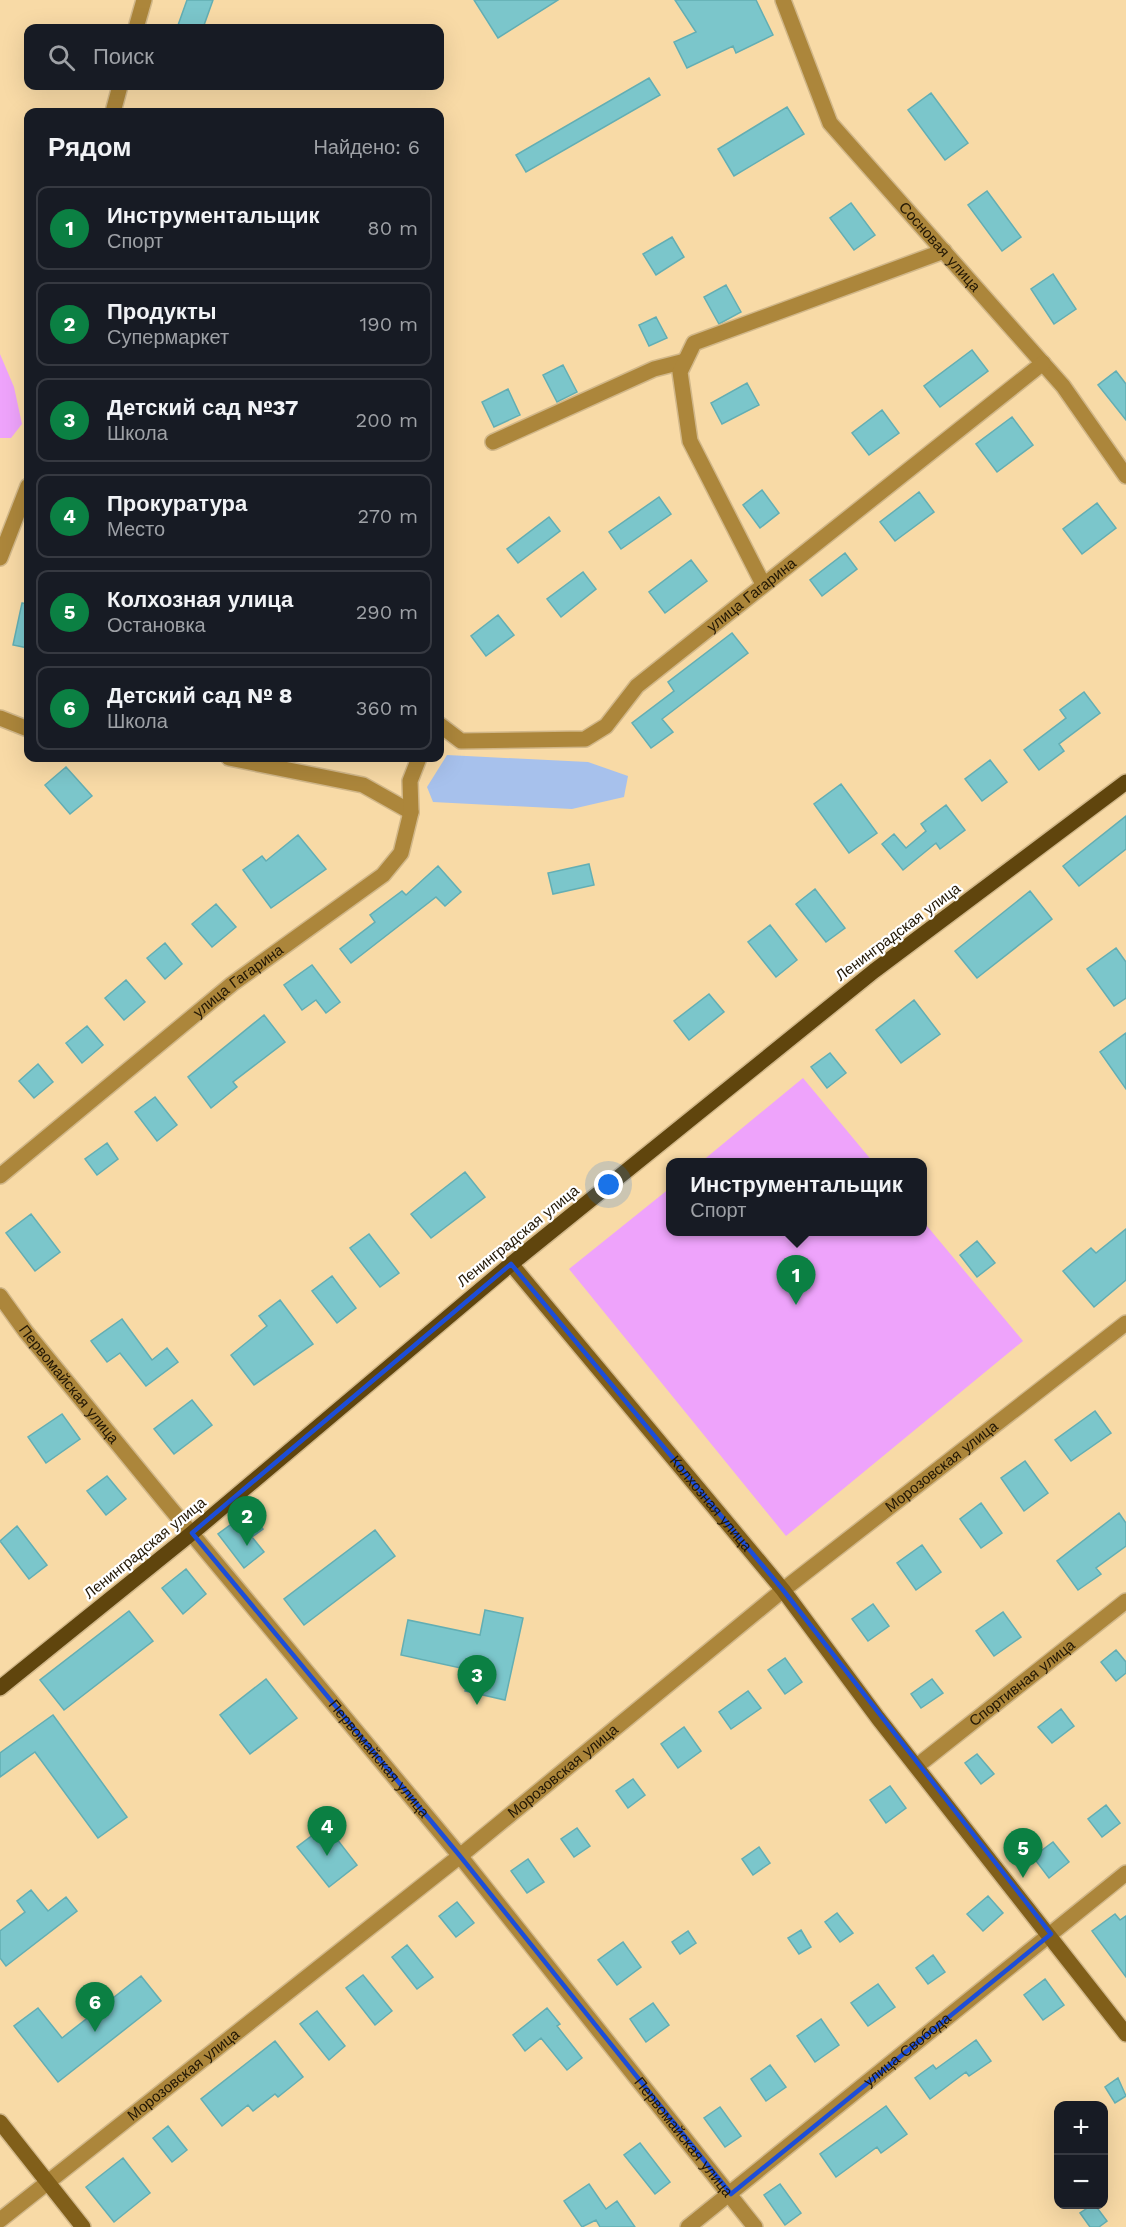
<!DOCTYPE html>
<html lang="ru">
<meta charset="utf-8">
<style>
:root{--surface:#171b24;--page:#242831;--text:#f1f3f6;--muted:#9ea1a6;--line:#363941;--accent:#0b8043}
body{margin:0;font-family:"Work Sans",sans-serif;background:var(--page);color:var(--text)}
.controls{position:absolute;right:18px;bottom:18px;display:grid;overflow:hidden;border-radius:12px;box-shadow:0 6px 24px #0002}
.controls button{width:54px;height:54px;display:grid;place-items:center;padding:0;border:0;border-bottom:2px solid var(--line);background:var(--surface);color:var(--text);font:30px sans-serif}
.you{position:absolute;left:609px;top:1185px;width:21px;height:21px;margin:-15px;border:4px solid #fff;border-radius:50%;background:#1a73e8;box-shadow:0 0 0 9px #1a73e833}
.badge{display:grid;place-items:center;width:39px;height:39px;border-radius:50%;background:var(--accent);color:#fff;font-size:20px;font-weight:700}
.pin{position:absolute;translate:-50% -50px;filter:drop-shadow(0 2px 3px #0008)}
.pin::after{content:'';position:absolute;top:32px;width:21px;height:18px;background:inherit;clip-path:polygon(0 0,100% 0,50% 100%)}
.popup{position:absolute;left:666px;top:1158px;width:261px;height:78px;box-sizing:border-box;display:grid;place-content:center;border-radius:12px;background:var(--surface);filter:drop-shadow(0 2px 4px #0005);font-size:20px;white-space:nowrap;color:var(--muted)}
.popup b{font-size:22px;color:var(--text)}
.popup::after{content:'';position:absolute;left:50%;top:100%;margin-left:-12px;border:12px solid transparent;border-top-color:var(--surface)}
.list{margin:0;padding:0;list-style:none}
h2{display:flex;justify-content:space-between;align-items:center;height:78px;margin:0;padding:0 24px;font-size:26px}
h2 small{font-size:20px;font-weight:400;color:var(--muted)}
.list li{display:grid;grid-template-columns:39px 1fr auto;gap:18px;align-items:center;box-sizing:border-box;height:84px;margin:0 12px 12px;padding:0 12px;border:2px solid var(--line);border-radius:12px}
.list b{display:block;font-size:22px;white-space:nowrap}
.list p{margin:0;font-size:20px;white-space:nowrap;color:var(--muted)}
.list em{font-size:20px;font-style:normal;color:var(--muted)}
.icon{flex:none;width:33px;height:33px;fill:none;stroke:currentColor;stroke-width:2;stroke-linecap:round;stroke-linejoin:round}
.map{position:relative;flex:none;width:1126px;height:2227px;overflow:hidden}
.search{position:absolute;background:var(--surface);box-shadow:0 6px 24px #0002;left:24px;top:24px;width:420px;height:66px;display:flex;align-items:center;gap:15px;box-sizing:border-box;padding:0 21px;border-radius:12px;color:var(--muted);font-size:22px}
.panel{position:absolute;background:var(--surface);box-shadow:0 6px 24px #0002;left:24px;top:108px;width:420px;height:654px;border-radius:12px}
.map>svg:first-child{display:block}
.green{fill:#eea3fb}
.water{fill:#a7c1ec}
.building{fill:#7bc6cb;stroke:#63aeb3;stroke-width:1.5}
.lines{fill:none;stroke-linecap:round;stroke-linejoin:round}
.street-casing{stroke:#d1b789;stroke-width:18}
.secondary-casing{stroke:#d1b789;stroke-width:18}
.primary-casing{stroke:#d1b789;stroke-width:18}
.street{stroke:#ac863b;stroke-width:15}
.secondary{stroke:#815f1a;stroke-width:15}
.primary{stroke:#60450d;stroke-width:15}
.marked{fill:none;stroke:#1d4ed8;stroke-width:4.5;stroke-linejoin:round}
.labels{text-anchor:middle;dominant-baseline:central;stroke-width:4.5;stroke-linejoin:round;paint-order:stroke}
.street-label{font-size:15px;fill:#221704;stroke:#fff}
</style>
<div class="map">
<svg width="1126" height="2227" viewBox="0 0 1126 2227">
<rect width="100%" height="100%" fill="#f8daa6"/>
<!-- green -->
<path class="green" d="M0,354L14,387L22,424L11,438H0Z
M803,1078L873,1162H701Z
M670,1188V1232H922V1220L1023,1341L786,1536L569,1269Z"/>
<!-- water -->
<path class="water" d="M447,755L588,762L628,776L624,797L572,809L433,802L427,787Z"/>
<!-- building -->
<path class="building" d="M187,0H213L203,28H177Z
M474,0H558L498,38Z
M675,0H756L773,35L736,53L733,46L687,68L674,42L696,32Z
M649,78L660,95L526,172L516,155Z
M931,93L968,143L945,160L908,110Z
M787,107L804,134L734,176L718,149Z
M987,191L1021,237L1002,251L968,205Z
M851,203L875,235L854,250L830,218Z
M672,237L684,257L656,275L643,254Z
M1053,274L1076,309L1054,324L1031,289Z
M726,285L741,312L719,324L704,297Z
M656,317L667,338L649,346L639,325Z
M972,350L988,371L940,407L924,386Z
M563,365L577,392L557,402L543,375Z
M1116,371L1126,384V420L1098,385Z
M747,383L759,405L722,424L711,403Z
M508,389L520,415L494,427L482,402Z
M882,410L899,433L869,455L852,433Z
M1012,417L1033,445L997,472L976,444Z
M762,490L779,513L760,528L743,505Z
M919,492L934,512L895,541L880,522Z
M659,497L671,514L621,549L609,532Z
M1097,503L1116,528L1082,554L1063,529Z
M549,517L560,531L518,563L507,549Z
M845,553L857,569L822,596L810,580Z
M691,560L707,581L665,613L649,592Z
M583,572L596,589L561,617L547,599Z
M22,603L28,604V648L13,645Z
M498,615L514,635L486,656L471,636Z
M732,633L748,653L662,719L673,732L651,748L632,723L674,691L668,682Z
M1084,692L1100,713L1059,744L1064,751L1039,770L1024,750L1066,718L1060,710Z
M990,760L1007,782L982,801L965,779Z
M66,767L92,796L70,814L45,785Z
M841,784L877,833L849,853L814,804Z
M946,805L965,830L940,849L936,843L903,870L882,844L894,834L906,848L926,831L921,824Z
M1126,816V849L1079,886L1063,866Z
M298,835L326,869L271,908L243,870L262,856L266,861Z
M589,864L594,885L553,894L548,873Z
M438,866L461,892L445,906L436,897L351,963L340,949L375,922L370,915L402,891L406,895Z
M815,889L845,928L826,942L796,904Z
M1030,891L1052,919L977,978L955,951Z
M216,904L236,927L212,947L192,924Z
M770,925L797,960L776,977L748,942Z
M165,943L182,964L165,979L147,958Z
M1116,948L1126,962V998L1114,1006L1087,969Z
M312,965L340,1002L326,1013L316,1000L302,1010L284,985Z
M126,980L145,1002L124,1020L105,998Z
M709,994L724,1012L689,1040L674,1021Z
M914,1000L940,1034L901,1063L876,1030Z
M264,1015L285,1042L233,1082L237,1087L211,1108L188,1077Z
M87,1026L103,1045L82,1063L66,1043Z
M1126,1033V1089L1100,1052Z
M830,1053L846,1073L827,1088L811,1067Z
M38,1064L53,1082L34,1098L19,1081Z
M155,1097L177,1125L157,1141L135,1112Z
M107,1143L118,1159L97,1175L85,1159Z
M465,1172L485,1197L431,1238L411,1214Z
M31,1214L60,1252L35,1271L6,1233Z
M1126,1229V1280L1094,1307L1063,1271L1091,1248L1096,1253Z
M369,1234L399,1273L380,1287L350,1248Z
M977,1241L995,1263L977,1277L960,1255Z
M332,1276L356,1308L337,1323L312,1291Z
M280,1300L313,1344L254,1385L231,1355L267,1326L259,1316Z
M122,1319L152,1360L167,1348L178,1362L146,1386L120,1353L107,1362L91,1341Z
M192,1400L212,1425L174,1454L154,1429Z
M1095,1411L1111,1433L1071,1461L1055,1440Z
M62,1414L80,1439L46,1463L28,1437Z
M1025,1461L1048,1493L1024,1511L1001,1478Z
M107,1476L126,1499L106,1515L87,1491Z
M981,1503L1002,1533L981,1548L960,1519Z
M249,1511L263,1529L252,1537L264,1552L244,1568L218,1534Z
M1119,1513L1126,1523V1546L1096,1568L1101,1574L1078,1590L1057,1561Z
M17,1526L47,1565L29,1579L0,1541Z
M375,1530L395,1556L304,1625L284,1599Z
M922,1545L941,1572L916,1590L897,1563Z
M186,1569L206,1594L183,1614L162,1588Z
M873,1604L889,1626L868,1641L852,1619Z
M485,1610L523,1618L505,1700L465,1691L470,1670L401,1655L408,1620L480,1635Z
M129,1611L153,1641L64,1710L40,1680Z
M1003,1612L1021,1637L994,1656L976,1631Z
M1116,1650L1126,1662V1673L1116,1681L1101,1662Z
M785,1658L802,1682L785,1694L768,1670Z
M266,1679L297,1718L250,1754L220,1715Z
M932,1679L943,1693L921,1708L911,1694Z
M748,1691L761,1708L731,1729L719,1712Z
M1061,1709L1074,1726L1052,1743L1038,1727Z
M53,1715L127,1817L98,1838L35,1752L0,1777V1753Z
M684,1727L701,1751L678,1768L661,1744Z
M977,1754L994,1774L981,1784L965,1763Z
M633,1779L645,1795L628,1808L616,1791Z
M890,1786L906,1808L886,1823L870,1800Z
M1106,1805L1120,1823L1102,1837L1088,1819Z
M326,1825L357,1865L329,1887L297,1847Z
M577,1828L590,1846L574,1857L561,1839Z
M1053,1842L1069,1862L1049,1878L1033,1857Z
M759,1847L770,1863L753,1875L742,1859Z
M528,1859L544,1882L527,1893L511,1871Z
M31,1890L48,1911L66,1897L77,1911L6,1966L0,1958V1931L25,1912L17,1901Z
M988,1896L1003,1913L983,1931L967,1914Z
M457,1902L474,1923L456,1937L439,1916Z
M837,1913L853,1933L840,1942L825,1922Z
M1115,1914L1120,1920L1126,1916V1977L1092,1931Z
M801,1930L811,1947L799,1954L788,1938Z
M688,1931L696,1943L680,1954L672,1942Z
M623,1942L641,1967L617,1985L598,1960Z
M407,1945L433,1977L417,1989L392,1957Z
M933,1955L945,1972L928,1984L916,1968Z
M363,1975L392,2011L375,2025L346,1988Z
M141,1976L161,2001L58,2082L14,2026L38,2008L62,2038Z
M1045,1979L1064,2005L1043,2020L1024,1995Z
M878,1984L895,2007L868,2026L851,2003Z
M653,2003L669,2025L646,2042L630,2019Z
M547,2008L560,2024L557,2026L582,2058L567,2070L541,2038L525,2051L513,2035Z
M317,2011L345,2046L329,2060L300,2024Z
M821,2019L839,2045L815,2062L797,2036Z
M976,2040L991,2061L969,2076L966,2072L930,2099L915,2078L933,2065L936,2069Z
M275,2041L303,2077L278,2097L275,2094L253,2111L248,2105L222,2126L201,2099Z
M770,2065L786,2087L766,2101L751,2079Z
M1118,2078L1126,2096L1115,2103L1105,2087Z
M886,2106L907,2134L881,2153L877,2147L836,2177L820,2154Z
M720,2107L741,2136L725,2147L704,2118Z
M168,2126L187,2150L172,2162L153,2138Z
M640,2143L670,2182L655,2194L624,2155Z
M123,2158L150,2193L114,2222L86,2187Z
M589,2184L606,2209L617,2201L635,2227H600L596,2220L582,2227L564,2201Z
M780,2184L801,2213L785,2225L764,2195Z
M1092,2205H1095L1107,2221L1099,2227H1090L1080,2213Z"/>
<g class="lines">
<!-- street casing -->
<g class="street-casing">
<g id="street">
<path id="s1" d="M783,0L830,123L1063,386L1126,476"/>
<path d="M136,28L144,0"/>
<path d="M113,112L120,86"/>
<path d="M493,442L654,369L685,361"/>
<path d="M0,558L28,486"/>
<path d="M763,584L690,441L680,372L694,343L944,251"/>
<path d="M0,718L28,729"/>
<path id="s2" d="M440,725L461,741L585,739L606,726L637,686L1043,363"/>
<path d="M229,758L363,785L411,812"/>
<path id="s3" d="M0,1176L232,984L383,875L401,853L411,812L410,781L419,758"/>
<path id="s4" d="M0,1296L26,1332L167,1504L460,1856L755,2227"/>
<path id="s5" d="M917,1766L1126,1601"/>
<path id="s6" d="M0,2220L460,1856L783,1590L1126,1323"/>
<path id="s7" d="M688,2227L1126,1873"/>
</g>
</g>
<!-- secondary casing -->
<g class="secondary-casing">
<g id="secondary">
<path id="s8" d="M511,1264L783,1590L878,1718L1126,2034"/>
<path d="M0,2122L83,2227"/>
</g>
</g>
<!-- primary casing -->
<g class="primary-casing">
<path id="primary" d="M0,1688L192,1533L511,1264L874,971L1126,782"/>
</g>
<!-- street -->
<use href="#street" class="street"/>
<!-- secondary -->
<use href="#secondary" class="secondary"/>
<!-- primary -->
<use href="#primary" class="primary"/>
</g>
<!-- marked area -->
<path class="marked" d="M511,1264L783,1590L1051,1934L731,2194L460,1856L192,1533Z"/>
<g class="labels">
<!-- street labels -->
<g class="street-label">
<text stroke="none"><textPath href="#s1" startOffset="297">Сосновая улица</textPath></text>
<text stroke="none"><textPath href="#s2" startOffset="372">улица Гагарина</textPath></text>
<text transform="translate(898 932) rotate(-37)">Ленинградская улица</text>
<text stroke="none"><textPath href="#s3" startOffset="308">улица Гагарина</textPath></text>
<text transform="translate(518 1236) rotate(-39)">Ленинградская улица</text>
<text stroke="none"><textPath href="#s4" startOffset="112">Первомайская улица</textPath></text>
<text stroke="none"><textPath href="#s6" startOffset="1206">Морозовская улица</textPath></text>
<text stroke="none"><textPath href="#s8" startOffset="312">Колхозная улица</textPath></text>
<text transform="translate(145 1548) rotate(-39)">Ленинградская улица</text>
<text stroke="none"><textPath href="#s5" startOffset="134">Спортивная улица</textPath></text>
<text stroke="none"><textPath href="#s4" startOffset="598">Первомайская улица</textPath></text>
<text stroke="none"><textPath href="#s6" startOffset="720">Морозовская улица</textPath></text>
<text stroke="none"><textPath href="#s7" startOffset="282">улица Свобода</textPath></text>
<text stroke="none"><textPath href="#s6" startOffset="234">Морозовская улица</textPath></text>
<text stroke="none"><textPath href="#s4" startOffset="1084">Первомайская улица</textPath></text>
</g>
</g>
</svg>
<div class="controls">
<button>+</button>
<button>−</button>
</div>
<div class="you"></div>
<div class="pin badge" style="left:796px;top:1305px">1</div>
<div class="popup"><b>Инструментальщик</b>Спорт</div>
<div class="pin badge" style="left:247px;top:1546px">2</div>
<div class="pin badge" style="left:477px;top:1705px">3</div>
<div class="pin badge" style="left:327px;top:1856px">4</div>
<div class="pin badge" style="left:1023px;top:1878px">5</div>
<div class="pin badge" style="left:95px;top:2032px">6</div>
<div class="search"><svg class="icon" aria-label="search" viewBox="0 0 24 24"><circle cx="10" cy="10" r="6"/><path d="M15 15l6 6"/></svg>Поиск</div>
<section class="panel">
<h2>Рядом<small>Найдено: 6</small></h2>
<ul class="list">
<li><span class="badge">1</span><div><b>Инструментальщик</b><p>Спорт</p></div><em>80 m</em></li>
<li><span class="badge">2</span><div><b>Продукты</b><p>Супермаркет</p></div><em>190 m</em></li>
<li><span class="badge">3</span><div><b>Детский сад №37</b><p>Школа</p></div><em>200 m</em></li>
<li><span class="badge">4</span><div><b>Прокуратура</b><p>Место</p></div><em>270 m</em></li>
<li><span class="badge">5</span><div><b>Колхозная улица</b><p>Остановка</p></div><em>290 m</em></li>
<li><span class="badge">6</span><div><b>Детский сад № 8</b><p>Школа</p></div><em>360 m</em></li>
</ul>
</section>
</div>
